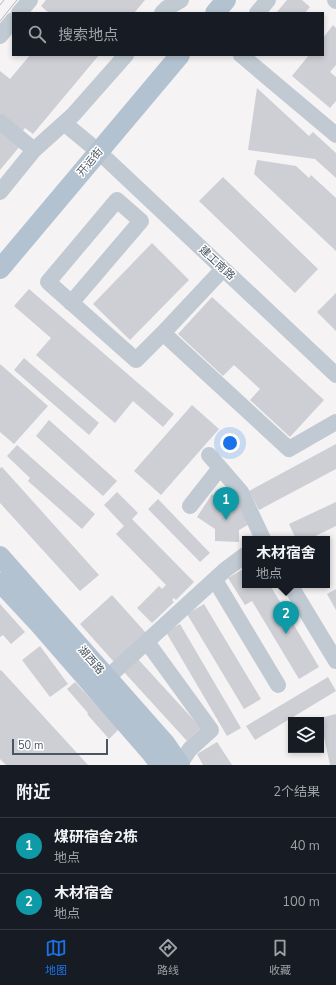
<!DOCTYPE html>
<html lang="zh">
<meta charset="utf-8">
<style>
:root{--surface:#171b24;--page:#242831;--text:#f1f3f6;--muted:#9ea1a6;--line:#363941;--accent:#1a73e8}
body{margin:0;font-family:"Nunito Sans","Noto Sans SC",sans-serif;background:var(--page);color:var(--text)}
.controls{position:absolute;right:12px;bottom:12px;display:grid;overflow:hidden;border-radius:0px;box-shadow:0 2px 6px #0003}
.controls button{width:36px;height:36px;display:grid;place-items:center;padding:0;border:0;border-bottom:1px solid var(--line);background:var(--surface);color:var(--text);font:20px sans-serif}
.scale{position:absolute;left:12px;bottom:10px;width:96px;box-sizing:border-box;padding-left:4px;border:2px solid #4a5661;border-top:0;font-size:11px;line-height:14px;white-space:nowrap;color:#4a5661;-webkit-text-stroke:3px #fff;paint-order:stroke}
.you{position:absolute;left:230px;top:443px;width:14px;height:14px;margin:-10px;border:3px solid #fff;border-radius:50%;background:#1a73e8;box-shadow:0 0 0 6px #1a73e833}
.badge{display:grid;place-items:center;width:26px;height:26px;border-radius:50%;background:var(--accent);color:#fff;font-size:13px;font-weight:700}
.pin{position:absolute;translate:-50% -33px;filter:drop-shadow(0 1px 2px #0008)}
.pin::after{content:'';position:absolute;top:21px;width:14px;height:12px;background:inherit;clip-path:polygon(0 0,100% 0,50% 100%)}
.popup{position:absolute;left:242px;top:536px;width:88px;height:52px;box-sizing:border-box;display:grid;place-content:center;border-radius:0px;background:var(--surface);filter:drop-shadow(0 1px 3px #0005);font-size:13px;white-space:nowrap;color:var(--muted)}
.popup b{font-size:15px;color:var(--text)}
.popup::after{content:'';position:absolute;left:50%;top:100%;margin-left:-8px;border:8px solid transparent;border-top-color:var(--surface)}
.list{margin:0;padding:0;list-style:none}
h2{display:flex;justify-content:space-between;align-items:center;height:52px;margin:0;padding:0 16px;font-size:17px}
h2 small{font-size:13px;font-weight:400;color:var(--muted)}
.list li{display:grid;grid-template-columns:26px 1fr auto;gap:12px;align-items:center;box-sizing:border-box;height:56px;padding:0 16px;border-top:1px solid var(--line)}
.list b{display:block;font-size:15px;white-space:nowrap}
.list p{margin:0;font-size:13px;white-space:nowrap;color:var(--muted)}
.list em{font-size:13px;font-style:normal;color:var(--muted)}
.icon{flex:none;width:22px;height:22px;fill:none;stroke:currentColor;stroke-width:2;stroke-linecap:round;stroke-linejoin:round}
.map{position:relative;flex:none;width:336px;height:765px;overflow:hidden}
.search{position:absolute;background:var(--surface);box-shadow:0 2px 6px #0003;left:12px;right:12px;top:12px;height:44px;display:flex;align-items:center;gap:10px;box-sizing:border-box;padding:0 14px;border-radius:0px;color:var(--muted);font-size:15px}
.sheet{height:164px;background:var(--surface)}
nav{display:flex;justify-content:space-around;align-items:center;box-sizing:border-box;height:56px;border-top:1px solid var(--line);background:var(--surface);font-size:11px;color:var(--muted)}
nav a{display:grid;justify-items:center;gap:2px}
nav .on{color:var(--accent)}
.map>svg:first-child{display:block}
.building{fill:#cdcfd5}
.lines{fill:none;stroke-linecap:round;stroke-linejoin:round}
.minor{stroke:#c1cad2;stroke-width:16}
.major{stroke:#b3c2d1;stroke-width:20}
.tram{stroke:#b5b8bd;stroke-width:1}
.labels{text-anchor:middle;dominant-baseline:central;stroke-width:3;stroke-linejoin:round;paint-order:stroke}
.street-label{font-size:11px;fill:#4a5661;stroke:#fff}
</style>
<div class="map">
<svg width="336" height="765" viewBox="0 0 336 765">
<rect width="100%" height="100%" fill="#f5f3f3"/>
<!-- building -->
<path class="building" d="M46,0H145L134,13H49L41,6Z
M287,0H302L310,7L305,13H276Z
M333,25L336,28V65L330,72L336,77V101L330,108L292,76L309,55H323V38Z
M30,55H99L33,134L25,128L22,132L0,114V71L10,79Z
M257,88L309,136L313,132L336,153V178L315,159L248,150Z
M0,130L20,146L0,170Z
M257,160L296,166L309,178L311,175L336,198V251L254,174Z
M223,177L318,269L295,293L199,201Z
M152,243L189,280L130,340L93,304Z
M29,289L174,414L163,427L133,401L115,423L36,355L51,338L14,306Z
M336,293V331L317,312Z
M212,297L324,400L290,437L250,400L260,389L234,365L223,376L178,334Z
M24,358L99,423L89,435L14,370Z
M0,364L48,406L14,444L0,432Z
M192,405L219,429L161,495L134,471Z
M49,420L117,481L103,496L36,436Z
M336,444V469L259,510L249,491Z
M17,445L95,514L82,529L28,481L30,478L7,456Z
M2,467L99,575L80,591L0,503V468Z
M117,492L138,513L132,519L194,582L176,600L174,598L172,600L174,602L152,623L137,608L159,586L162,589L166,585L116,534L124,526L104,505Z
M212,494L234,508L243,503L253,522L239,530V542L215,541V529L197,517Z
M158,499L210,553L200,562L148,509Z
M336,502V526L309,539H296L289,524Z
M245,568V585H270L319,667L299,679L252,601L245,605L228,578Z
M336,589V610L327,594Z
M112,595L146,633L114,662L80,624Z
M0,604L25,632L11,644L3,635L0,637Z
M204,604L261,699L244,709L187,614Z
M180,624L241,728L227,736L166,632Z
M40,646L68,684L50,697L22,660Z
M137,658L201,728L187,741L123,671Z
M1,670L88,765H6L0,759V671Z
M328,677L336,691L255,740L246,726Z
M75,682L119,729L109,739L87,714L88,713L67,689Z
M336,714V765H330L320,718Z
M217,742L232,765H203L197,754Z"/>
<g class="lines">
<!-- minor -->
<path class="minor" d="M335,0L336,1
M19,13L30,0
M162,13L167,8L181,0
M257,13L268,0
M0,36L13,20
M241,55L336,135
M0,122L34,150
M64,123L99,152L336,375
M0,192L34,150L73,115L126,55
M71,303L141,221L117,200L48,282L136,360L163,333L289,449L336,422
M163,333L223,269
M209,455L241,492L263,539
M190,506L220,468
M215,580L278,685
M290,585L336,661
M147,642L211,730L190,749L179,765
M107,678L225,570L245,555"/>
<!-- major -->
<path class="major" d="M215,13L226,0
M0,269L180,55
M0,556L165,743L180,765
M0,582L39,624L152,754L160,765"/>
<!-- tram -->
<path class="tram" d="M0,5L4,0
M0,21L17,0"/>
</g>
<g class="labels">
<!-- street labels -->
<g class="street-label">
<text transform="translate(90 162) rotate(-50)">开运街</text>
<text transform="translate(217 263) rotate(43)">建工南路</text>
<text transform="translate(91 660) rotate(49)">湖西路</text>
</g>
</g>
</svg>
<div class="controls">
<button><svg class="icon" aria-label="layers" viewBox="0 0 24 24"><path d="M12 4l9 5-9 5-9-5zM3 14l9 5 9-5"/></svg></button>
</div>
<div class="scale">50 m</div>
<div class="you"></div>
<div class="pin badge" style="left:226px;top:520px;background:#0f9aa8">1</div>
<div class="pin badge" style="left:286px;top:634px;background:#0f9aa8">2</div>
<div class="popup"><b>木材宿舍</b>地点</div>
<div class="search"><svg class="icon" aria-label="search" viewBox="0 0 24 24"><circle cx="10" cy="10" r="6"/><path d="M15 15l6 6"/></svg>搜索地点</div>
</div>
<section class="sheet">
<h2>附近<small>2个结果</small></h2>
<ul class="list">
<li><span class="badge" style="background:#0f9aa8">1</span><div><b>煤研宿舍2栋</b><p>地点</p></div><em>40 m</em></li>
<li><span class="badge" style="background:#0f9aa8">2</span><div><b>木材宿舍</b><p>地点</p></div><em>100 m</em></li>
</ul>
</section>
<nav>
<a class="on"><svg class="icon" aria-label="map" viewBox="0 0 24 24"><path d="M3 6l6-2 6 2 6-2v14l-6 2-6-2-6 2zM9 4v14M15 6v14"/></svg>地图</a>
<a><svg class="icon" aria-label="directions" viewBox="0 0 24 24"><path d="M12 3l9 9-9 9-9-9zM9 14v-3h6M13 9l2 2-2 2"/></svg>路线</a>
<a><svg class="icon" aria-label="saved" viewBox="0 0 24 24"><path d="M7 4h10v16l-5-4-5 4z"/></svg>收藏</a>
</nav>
